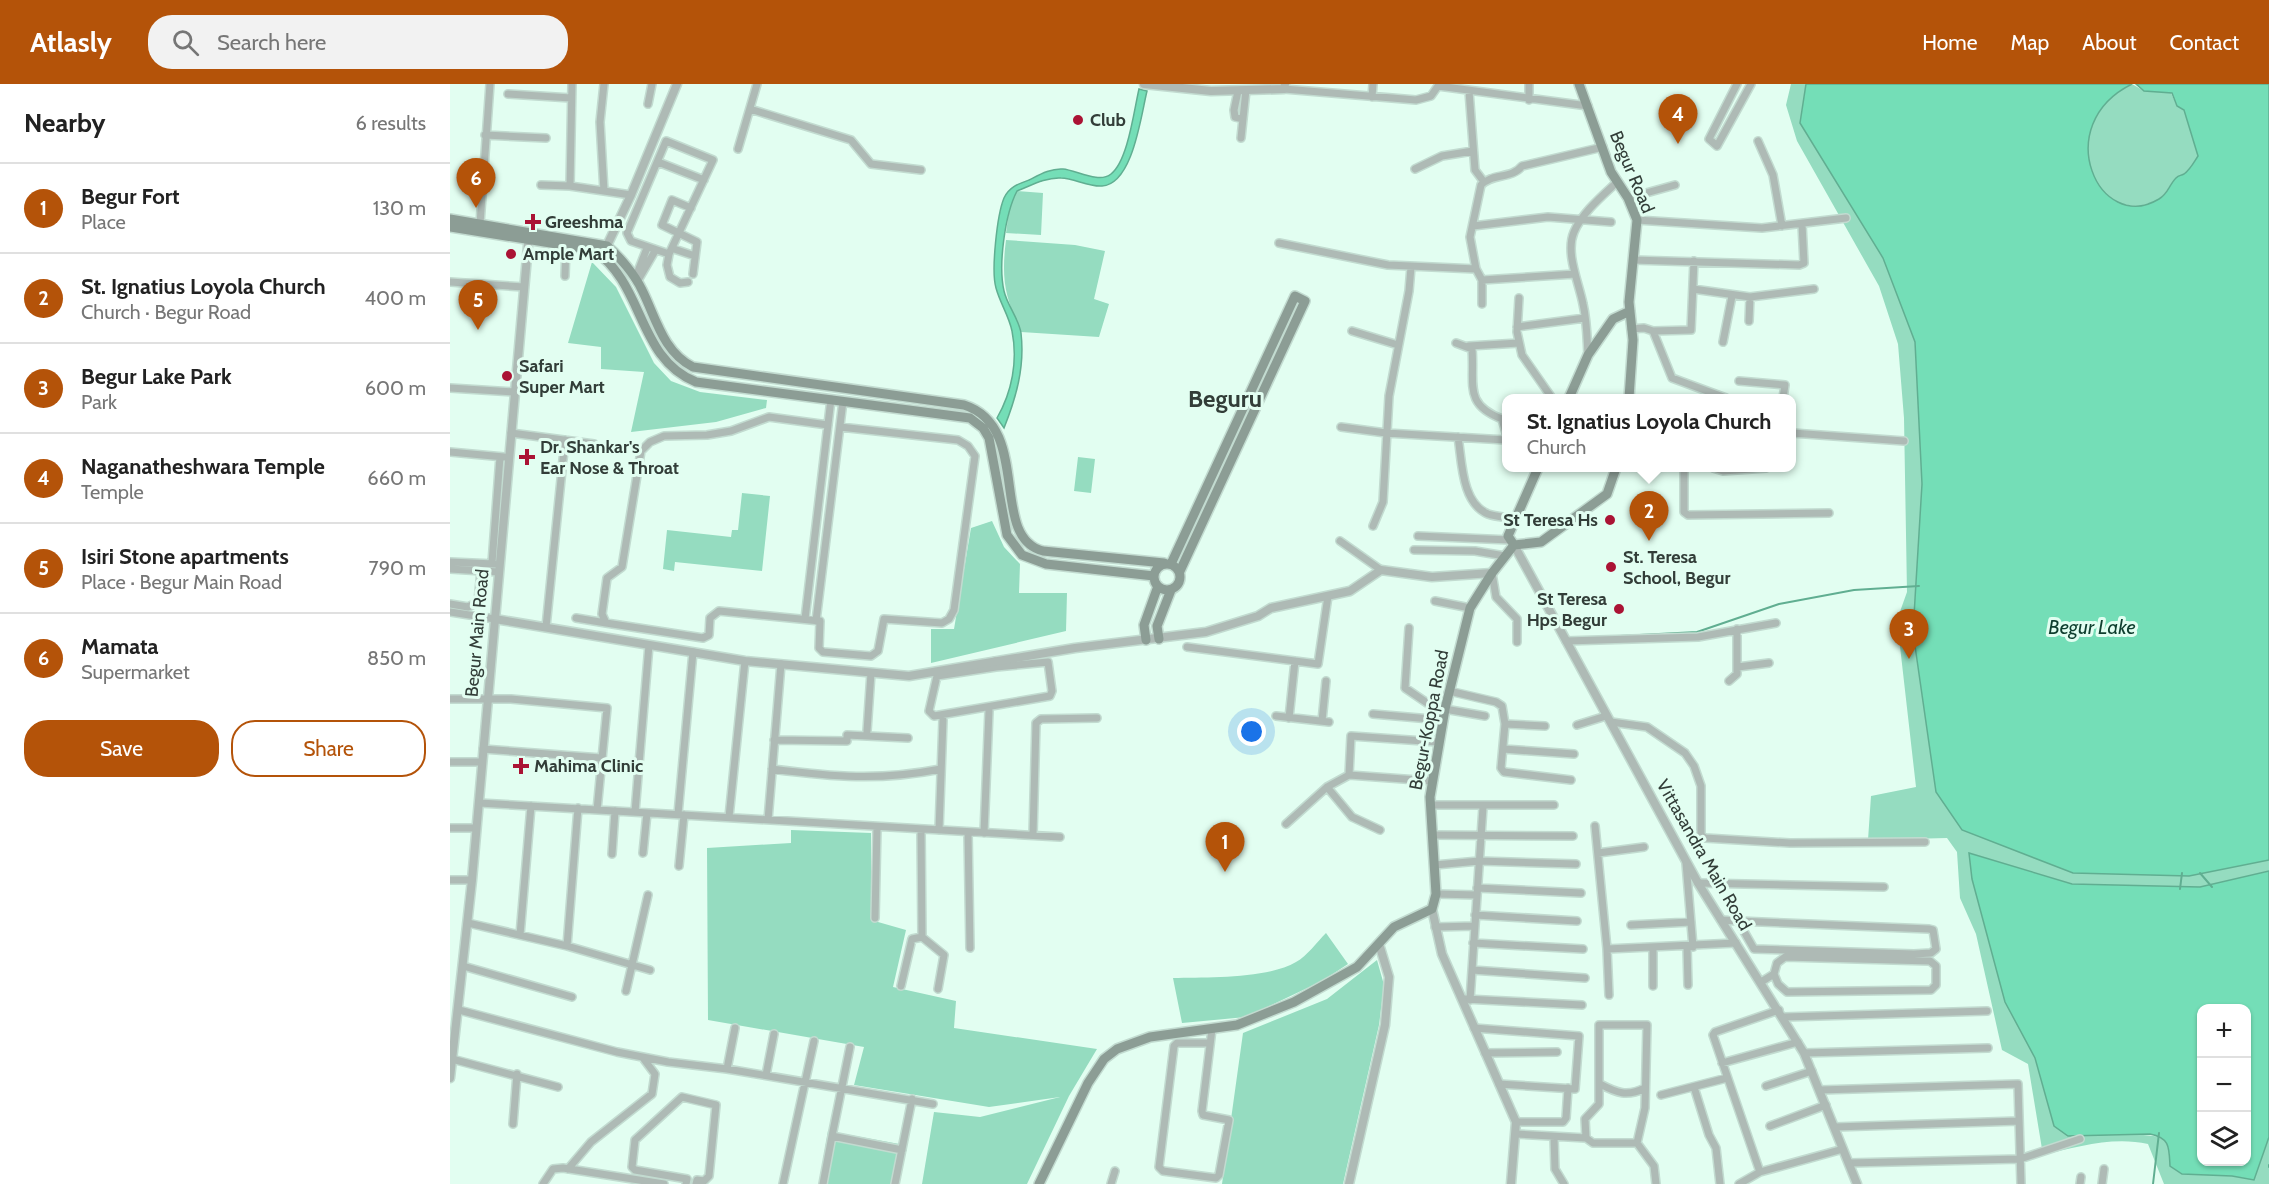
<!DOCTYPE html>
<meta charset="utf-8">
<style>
:root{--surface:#fff;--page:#f2f2f2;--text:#222;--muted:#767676;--line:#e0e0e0;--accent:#b45309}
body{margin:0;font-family:Cabin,sans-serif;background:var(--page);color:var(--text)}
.controls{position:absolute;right:18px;bottom:18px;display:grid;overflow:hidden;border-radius:12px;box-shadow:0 2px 4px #0004}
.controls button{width:54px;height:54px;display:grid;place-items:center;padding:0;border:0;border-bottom:2px solid var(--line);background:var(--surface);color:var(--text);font:30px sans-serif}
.you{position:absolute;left:802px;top:648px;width:21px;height:21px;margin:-15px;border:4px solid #fff;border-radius:50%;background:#1a73e8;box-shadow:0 0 0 9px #1a73e833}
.badge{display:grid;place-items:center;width:39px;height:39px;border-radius:50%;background:var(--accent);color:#fff;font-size:20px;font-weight:700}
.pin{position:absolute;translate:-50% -50px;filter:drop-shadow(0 2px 3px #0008)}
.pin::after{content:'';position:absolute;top:32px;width:21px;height:18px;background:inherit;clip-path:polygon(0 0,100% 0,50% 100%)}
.popup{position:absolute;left:1052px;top:310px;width:294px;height:78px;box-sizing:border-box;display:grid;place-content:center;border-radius:12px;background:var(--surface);filter:drop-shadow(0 2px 4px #0005);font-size:20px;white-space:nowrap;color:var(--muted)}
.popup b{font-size:22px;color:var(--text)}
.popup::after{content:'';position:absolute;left:50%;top:100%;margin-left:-12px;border:12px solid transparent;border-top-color:var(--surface)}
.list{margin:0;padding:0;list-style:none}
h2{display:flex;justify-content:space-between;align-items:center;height:78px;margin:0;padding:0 24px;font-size:26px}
h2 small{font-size:20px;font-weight:400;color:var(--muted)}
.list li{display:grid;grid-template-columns:39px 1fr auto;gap:18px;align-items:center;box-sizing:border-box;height:90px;padding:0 24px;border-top:2px solid var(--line)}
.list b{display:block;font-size:22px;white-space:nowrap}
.list p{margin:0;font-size:20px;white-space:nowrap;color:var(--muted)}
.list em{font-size:20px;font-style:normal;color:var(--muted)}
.actions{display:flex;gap:12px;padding:18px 24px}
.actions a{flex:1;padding:14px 0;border:2px solid var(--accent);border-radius:24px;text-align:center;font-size:21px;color:var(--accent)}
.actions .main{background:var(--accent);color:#fff}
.icon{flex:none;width:33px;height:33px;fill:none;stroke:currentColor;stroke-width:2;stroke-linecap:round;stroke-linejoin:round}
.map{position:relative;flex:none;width:1819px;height:1100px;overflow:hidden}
header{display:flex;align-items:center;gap:36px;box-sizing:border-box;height:84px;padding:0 30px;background:var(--accent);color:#fff}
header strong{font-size:28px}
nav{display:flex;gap:33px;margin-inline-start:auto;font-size:21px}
.search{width:420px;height:54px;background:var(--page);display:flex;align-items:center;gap:15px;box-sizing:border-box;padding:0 21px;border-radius:24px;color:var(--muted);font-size:22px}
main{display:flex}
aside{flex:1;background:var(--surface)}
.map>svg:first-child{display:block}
.green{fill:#95dcc0}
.water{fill:#74deb7;stroke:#60ae91;stroke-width:1.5;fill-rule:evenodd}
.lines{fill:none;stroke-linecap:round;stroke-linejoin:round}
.stream{stroke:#60ae91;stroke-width:2}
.minor-casing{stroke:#c2dbd0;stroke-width:10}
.tertiary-casing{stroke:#c2dbd0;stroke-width:11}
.secondary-casing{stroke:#c2dbd0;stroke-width:12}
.minor{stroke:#aebab5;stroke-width:7}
.tertiary{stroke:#aebab5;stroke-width:8}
.secondary{stroke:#8c9d95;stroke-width:9}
.poi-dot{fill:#aa1334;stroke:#e2fef1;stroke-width:2}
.labels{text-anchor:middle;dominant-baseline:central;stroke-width:6;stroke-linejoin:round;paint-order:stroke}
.poi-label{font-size:18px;font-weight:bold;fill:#323d38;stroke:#e2fef1;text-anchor:start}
.street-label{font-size:18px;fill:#323d38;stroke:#e2fef1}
.water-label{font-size:20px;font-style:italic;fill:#0e3e2e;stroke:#e2fef1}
.district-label{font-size:24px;font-weight:bold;fill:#323d38;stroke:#e2fef1}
</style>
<header>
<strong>Atlasly</strong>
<div class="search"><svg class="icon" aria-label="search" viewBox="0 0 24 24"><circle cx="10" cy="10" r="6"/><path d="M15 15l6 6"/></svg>Search here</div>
<nav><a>Home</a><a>Map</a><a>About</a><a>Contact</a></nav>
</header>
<main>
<aside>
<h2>Nearby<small>6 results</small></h2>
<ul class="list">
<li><span class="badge">1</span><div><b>Begur Fort</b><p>Place</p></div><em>130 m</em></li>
<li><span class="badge">2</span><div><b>St. Ignatius Loyola Church</b><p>Church · Begur Road</p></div><em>400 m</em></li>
<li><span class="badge">3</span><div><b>Begur Lake Park</b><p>Park</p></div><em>600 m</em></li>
<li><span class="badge">4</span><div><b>Naganatheshwara Temple</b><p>Temple</p></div><em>660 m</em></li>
<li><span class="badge">5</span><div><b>Isiri Stone apartments</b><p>Place · Begur Main Road</p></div><em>790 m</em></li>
<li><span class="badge">6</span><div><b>Mamata</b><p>Supermarket</p></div><em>850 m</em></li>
</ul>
<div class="actions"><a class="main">Save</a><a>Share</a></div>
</aside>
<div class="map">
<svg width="1819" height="1100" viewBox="0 0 1819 1100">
<rect width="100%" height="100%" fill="#e2fef1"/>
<!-- green -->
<path class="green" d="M1341,0H1356L1350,39L1433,174L1465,258L1472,400L1463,548L1486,708L1512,746L1739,792L1819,776V787L1750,803L1622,800L1519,769L1522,795L1555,917L1585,974L1604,1042L1713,1053L1719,1060L1720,1081L1732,1090L1782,1092L1804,1096L1819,1053V1100H1714L1698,1060C1663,1052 1626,1063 1593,1071L1578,980L1552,966L1526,850L1510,814L1507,768L1497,754L1418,756L1421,712L1466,703L1447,536L1457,508L1454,334L1448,260L1429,202L1347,57L1336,21Z
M1682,0L1694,7L1721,9L1727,22L1734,26L1749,72C1744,78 1740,86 1734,90C1731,92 1729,91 1726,94C1718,102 1716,112 1705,117C1644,145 1602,40 1682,0Z
M567,107L593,109L591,151L556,149L560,119Z
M556,156L625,161L655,167L644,215L659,220L649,253L571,248C555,212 551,196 556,156Z
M142,178L166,203L204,279L221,297L250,308L317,316L316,324L266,338L181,348L194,288L151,285V263L118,259Z
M628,373L645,375L641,409L624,407Z
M292,409L320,412L312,487L225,478L224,487L213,485L217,446L281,453L282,446H288Z
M542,437L554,463L570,480L569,509H617L616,547L481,579V545H504L521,444Z
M341,746L421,749V836L456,846L443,903L506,917L504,944L647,965L619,1012L577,1100H472L484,1028L530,1033L610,1013L539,1023L404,1001L414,963L258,936L257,764L341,759Z
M876,849L898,880L872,897L796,933L732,939L723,894C757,893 817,895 846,878C857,872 867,858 876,849Z
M927,876L934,901L929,941L893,1100H772L793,949L877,915Z
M378,1047L455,1061L447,1100H369Z"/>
<!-- water -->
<path class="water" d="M1356,0H1682C1599,41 1649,151 1709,115C1718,110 1719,101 1726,94C1729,91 1730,92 1734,90C1740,86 1744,78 1748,72L1734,26L1727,22L1722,9L1694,7L1686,0H1819V776L1739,792L1623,789L1512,746L1486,708L1463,548L1472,400L1465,258L1433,174L1350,39Z
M689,5L697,7C691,31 683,100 652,102C638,103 624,94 611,94C596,93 580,102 567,107C555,130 548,181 554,207C557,221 569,235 571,249C575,283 566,314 554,344L547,334C562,308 568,277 562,247C559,232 550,219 546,204C541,187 547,131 554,114C559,103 568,100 579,96C589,91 601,84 613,85C626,86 649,100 661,90C678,77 684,26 689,5Z
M1519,769L1622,800L1750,803L1819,787V1053L1804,1096L1782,1092L1732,1090L1720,1082C1719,1063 1720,1054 1700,1050L1618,1052L1604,1042L1585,974L1555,918L1522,795ZM1752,924H1796V1078H1752Z"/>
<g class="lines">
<!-- stream -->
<path class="stream" d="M1151,553L1247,548L1329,520L1404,506L1469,502
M1750,789L1762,803
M1730,805L1732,789
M1819,1081V1083
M1703,1100L1709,1049"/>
<!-- minor casing -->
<g class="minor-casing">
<path id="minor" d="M122,0L120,102L181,111
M1079,0V16
M1287,0L1259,55L1267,62L1301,0
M834,5L966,16L981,12L988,2L1138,22
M788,7L784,26L785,33L793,35
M1019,7L1025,86L1034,98
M58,10L121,14
M922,13L923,0
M198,20L202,0
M300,25L401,56L421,80L471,86
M35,51L96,54
M791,54L796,6
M216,57L263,76L219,170L181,157L177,149Z
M1308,57L1323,91L1332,142
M288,65L307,0
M208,78L254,96
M965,85L992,72L1023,67
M91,101L120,102
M154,107L150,38L154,0
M1178,114L1225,101
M241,124L222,116L212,141L247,158L243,190
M1187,136L1312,144L1396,134
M30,140L40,0
M1023,142L1098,133L1161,138
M829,159L938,181L1026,185L1032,196L1125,190
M224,165L245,172
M219,170L217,181L220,193L230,199L238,198
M1183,176L1349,181L1354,179L1352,140
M1026,185L1020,153L1031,101C1042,89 1062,95 1072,82L1153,63
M115,192L116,162
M185,195L197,164
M1032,196V220
M0,198L74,203
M187,198L205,167
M1243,205L1300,213L1364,205
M1069,214L1067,248L1072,271L1102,314
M1299,237L1300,213
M1067,243L1135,234
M1181,245L1194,244L1203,247L1222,294L1276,314
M902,247L948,261
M1203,247L1241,246L1244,177
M1273,258L1282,212
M1006,259L1022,265C1025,300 1013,320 1052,335L1056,349
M1019,262L1069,259
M1138,271C1137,254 1137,237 1133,220C1129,199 1115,169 1124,148C1132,129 1151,113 1166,99
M1289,297L1335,301L1333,314
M0,304L64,308
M378,341L319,333L281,347L257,351L214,352L200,358L191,367L172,483L157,494L152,530L156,539L253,554L259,551L260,534L269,527L370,537L369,564L373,568L421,572L428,567L434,535L492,539L499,535L504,526L525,372L518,362L508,356L390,343
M891,343L936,349L1056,356
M61,349L144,360
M1342,349L1454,357
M1008,353C1012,376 1011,419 1038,430C1046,433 1057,433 1066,435
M0,368L54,373
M1234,384V428L1238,431L1379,429
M1263,384L1273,387L1316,384
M923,442L933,418L939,312L959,207L961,183
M968,452L1060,456
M890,457L931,486
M964,466L1025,467L1055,472
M0,478L44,480
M42,479L50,373
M0,485L49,488
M1042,489L1046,513L1067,535V558
M985,517L1020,524
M0,520L18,523L28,518L31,487
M0,528L45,535
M126,534L156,539
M355,535L381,315
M366,537L393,317
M96,543L115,356
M959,544L955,604L983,623L1035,632
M1116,557L1248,553L1326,539
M737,563L868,580L878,512
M545,577L546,583L598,578L602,607L600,612L484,632L479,627L487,592L546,583
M1288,583L1319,579
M1279,597L1287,590V545
M999,607L1046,618L1052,622L1055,640L1051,684L1054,688L1121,696
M0,615H61L157,624L147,726
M923,630L992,636
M826,632L879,638
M839,634L845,577
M872,637L876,597
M1161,638L1197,643L1235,669L1244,682L1251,702V751L1255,754L1340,759L1475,758
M1055,640L1095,642
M1127,641L1156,632
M417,647L421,589
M324,656L397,657V651L458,654
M33,665L151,674
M1053,665L1124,670
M0,678H32
M322,685C384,693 429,697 491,685
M899,691L901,652L988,658
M877,703L902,733L930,746
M29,719L610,753
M980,721H1104
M185,728L199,561
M228,730L243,568
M279,733L295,577
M318,736L331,580
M836,740L877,703L899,691L981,697
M1145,742L1157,865L1286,859
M0,744H26
M489,746L493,636
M518,749L520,864
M534,749L539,627
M583,751L586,639L591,635L647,634
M982,751L1123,752
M193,769L197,729
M1148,769L1194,763
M162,770L165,727
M1236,779L1243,863
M985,781L1029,777L1126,780
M229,782L234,731
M0,796H22
M1248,799L1434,803
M1027,804L1131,809
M986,810L1027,811
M1025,831L1127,837
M425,834L427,743
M1271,836L1288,837L1479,845L1483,846L1486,865L1481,869L1464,870L1304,865L1288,837
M18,839L117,862L128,724
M1181,841L1241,838
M985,843L1025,842
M70,851L81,722
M472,853L494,871L488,905
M1023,859L1133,865
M117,862L200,886
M1237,863L1238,901
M1157,865L1159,911
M13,882L122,913
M1022,886L1135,894
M1311,898L1324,890L1328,900L1337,908L1481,906L1486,901V882L1480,877L1335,873L1327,879L1324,890
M451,902L462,855L472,853L471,746
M1203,902V864
M176,907L198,811
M1015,915L1132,921
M1020,916L1033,723
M9,926L167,968L218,978L277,985L483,1020
M1329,926L1265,948L1263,951L1310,1088L1393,1065
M1334,933L1537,927
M1024,944L1129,952L1125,1005L1049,1000
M760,959H727L724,962L709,1083L713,1087L766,1094L769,1091L779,1036L753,1031L752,1027L762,945
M1035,969L1107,968
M1354,969L1538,964
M2,975L108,1003
M1272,979L1348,958
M277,985L285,944
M316,991L324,950
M1150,1000C1167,1009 1177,1013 1195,1004
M1316,1002L1362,987
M1244,1003L1259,1051L1266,1064L1270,1100
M1370,1006L1568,1000L1571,1100
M1211,1011L1277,994
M1066,1038H1113L1116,1034L1118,1004
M63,1040L67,990
M1320,1042L1376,1021
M1385,1043L1569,1037
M1066,1050L1136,1054L1135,1035L1149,1020V941H1197L1195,1024L1187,1059L1204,1082L1206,1100
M382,1052L400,963
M1104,1053L1105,1085L1114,1100
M1136,1054L1143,1059H1187
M1399,1079L1570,1075L1630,1055
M118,1085L141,1058L202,1010L205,990L193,974
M93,1100L103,1085L113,1084L214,1100
M236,1100L237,1095L185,1086L182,1083L185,1056L232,1013L266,1021L259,1092L254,1097L247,1096L246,1100
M333,1100L364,957
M373,1100L382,1052L452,1066
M445,1100L462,1015
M661,1100L665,1087
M1289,1100L1310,1088
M1630,1100L1631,1093
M1652,1100L1654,1085"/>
</g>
<!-- tertiary casing -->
<g class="tertiary-casing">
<path id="tertiary" d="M694,0L761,7L834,5L835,0
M152,172L181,111L227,0
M1064,461L1248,799L1354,969L1407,1100
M45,535L295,577L459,592L625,564L756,548L808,532L821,524L900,507L931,486L982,493L1042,489
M982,825L992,870L1066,1038L1061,1100
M0,994L22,796L79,150
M899,1100L935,941L939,893L929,860"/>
</g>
<!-- secondary casing -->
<g class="secondary-casing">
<path id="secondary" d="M1129,0L1161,88L1178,114L1187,136L1179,218L1183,256L1179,314
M0,135L157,162C170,173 185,191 192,206C206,234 213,268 243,283L514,321C583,343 538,453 593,467L714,479
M0,143L144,166C195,201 187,274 246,298L520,334L533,344L539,354L557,451L572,471L596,480L704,492
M1119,314L1138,271L1163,235L1180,227
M1064,461L1091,458L1157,410L1166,384
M1064,461L1058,452L1088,384
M704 493a13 13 0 1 1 26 0a13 13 0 1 1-26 0Z
M721,480L845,212L855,217L730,487
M709,555L707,542L721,506
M696,556L694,541L708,502
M589,1100L638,999L654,975L667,965L700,953L787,941L844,918L907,883L944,843L982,825L986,810L980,713L995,625L1020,524L1042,489L1064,461"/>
</g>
<!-- minor -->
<use href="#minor" class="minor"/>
<!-- tertiary -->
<use href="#tertiary" class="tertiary"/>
<!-- secondary -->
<use href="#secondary" class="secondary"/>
</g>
<!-- markers -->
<g class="poi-dot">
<circle cx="628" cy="36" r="6"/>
<path d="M80 129h6v6h6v6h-6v6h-6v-6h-6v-6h6z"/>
<circle cx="61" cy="170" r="6"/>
<circle cx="57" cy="292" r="6"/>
<path d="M74 364h6v6h6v6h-6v6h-6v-6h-6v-6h6z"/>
<circle cx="1160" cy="436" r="6"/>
<circle cx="1161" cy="483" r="6"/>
<circle cx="1169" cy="525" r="6"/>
<path d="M68 673h6v6h6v6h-6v6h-6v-6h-6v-6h6z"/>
</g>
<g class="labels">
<!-- poi labels -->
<g class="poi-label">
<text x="640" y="36">Club</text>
<text x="95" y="138">Greeshma</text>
<text x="73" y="170">Ample Mart</text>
<text x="69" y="282">Safari<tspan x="69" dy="21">Super Mart</tspan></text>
<text x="90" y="363">Dr. Shankar's<tspan x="90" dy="21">Ear Nose &amp; Throat</tspan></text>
<text x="1148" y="436" text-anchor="end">St Teresa Hs</text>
<text x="1173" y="473">St. Teresa<tspan x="1173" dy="21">School, Begur</tspan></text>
<text x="1157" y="515" text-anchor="end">St Teresa<tspan x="1157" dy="21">Hps Begur</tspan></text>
<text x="84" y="682">Mahima Clinic</text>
</g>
<!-- street labels -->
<g class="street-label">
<text transform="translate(1182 88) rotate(67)">Begur Road</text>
<text transform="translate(27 549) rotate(-85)">Begur Main Road</text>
<text transform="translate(979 636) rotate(-79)">Begur-Koppa Road</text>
<text transform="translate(1254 771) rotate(60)">Vittasandra Main Road</text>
</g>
<!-- water labels -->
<g class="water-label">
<text x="1642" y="543">Begur Lake</text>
</g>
<!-- district labels -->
<g class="district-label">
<text x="775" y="314">Beguru</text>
</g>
</g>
</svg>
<div class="controls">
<button>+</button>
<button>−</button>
<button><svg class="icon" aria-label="layers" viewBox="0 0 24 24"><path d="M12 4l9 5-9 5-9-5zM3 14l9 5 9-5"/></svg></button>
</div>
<div class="you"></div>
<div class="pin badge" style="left:775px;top:788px">1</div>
<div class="pin badge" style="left:1199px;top:457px">2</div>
<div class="popup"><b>St. Ignatius Loyola Church</b>Church</div>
<div class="pin badge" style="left:1459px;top:575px">3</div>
<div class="pin badge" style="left:1228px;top:60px">4</div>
<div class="pin badge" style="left:28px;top:246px">5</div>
<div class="pin badge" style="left:26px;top:124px">6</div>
</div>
</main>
